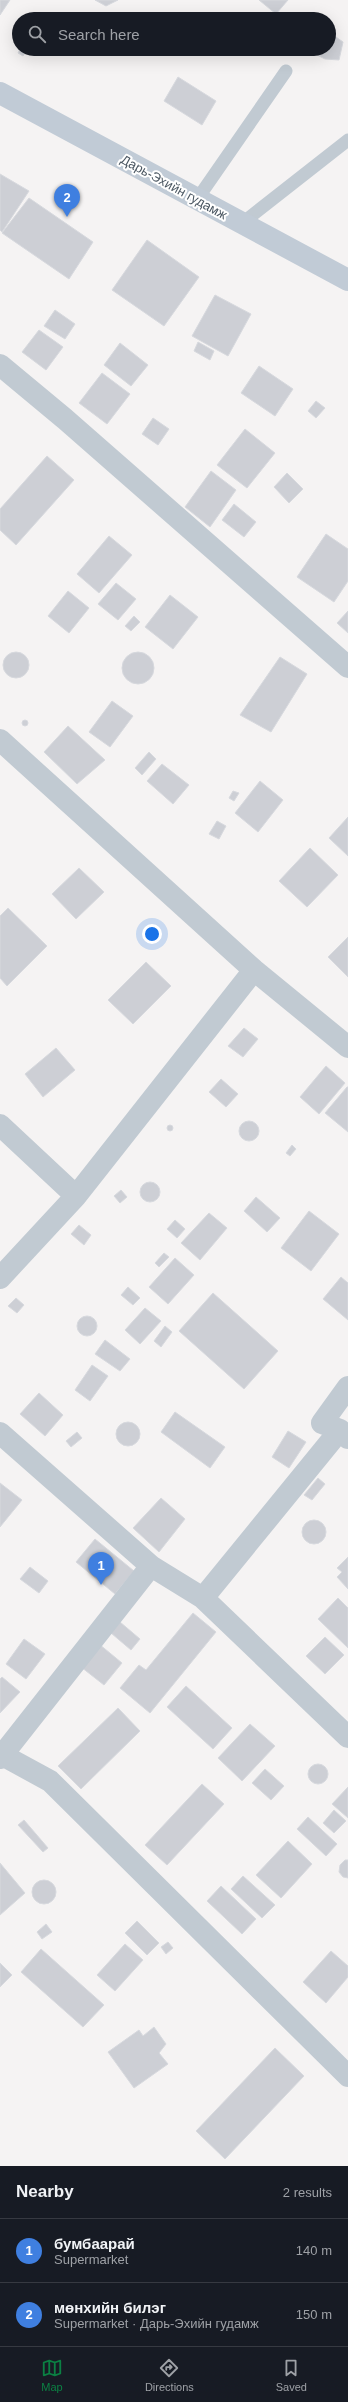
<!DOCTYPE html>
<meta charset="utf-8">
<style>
:root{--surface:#171b24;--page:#20242c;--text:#f1f3f6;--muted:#9ea1a6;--line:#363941;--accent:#0b8043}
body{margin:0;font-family:Arial,sans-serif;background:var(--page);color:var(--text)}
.you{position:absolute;left:152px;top:934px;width:14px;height:14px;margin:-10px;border:3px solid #fff;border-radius:50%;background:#1a73e8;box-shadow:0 0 0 6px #1a73e833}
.badge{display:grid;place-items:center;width:26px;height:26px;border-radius:50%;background:var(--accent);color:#fff;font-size:13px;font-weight:700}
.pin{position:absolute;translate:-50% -33px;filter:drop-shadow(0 1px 2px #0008)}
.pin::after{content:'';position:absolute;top:21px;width:14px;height:12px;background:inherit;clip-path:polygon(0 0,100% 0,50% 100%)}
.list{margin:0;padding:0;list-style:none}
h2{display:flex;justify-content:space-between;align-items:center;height:52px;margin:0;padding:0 16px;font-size:17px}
h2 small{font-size:13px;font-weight:400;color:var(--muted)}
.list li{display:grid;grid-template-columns:26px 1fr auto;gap:12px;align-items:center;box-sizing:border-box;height:64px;padding:0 16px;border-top:1px solid var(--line)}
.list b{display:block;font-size:15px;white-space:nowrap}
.list p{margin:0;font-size:13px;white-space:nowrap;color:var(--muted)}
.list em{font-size:13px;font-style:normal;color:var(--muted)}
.icon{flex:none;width:22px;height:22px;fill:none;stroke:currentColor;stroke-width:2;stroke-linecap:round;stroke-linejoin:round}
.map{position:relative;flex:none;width:348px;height:2166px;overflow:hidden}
.search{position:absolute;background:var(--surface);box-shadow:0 4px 16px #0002;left:12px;right:12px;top:12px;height:44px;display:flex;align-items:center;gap:10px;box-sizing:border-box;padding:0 14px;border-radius:22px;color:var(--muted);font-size:15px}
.sheet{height:180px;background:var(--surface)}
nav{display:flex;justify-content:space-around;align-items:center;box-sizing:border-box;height:56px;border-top:1px solid var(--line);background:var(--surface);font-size:11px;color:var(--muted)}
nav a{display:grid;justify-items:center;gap:2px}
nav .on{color:var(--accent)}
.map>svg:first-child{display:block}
.building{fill:#cdcfd5;stroke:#d7d9de}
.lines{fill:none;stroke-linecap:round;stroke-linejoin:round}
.lane{stroke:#c1cad2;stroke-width:13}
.street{stroke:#c1cad2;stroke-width:22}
.secondary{stroke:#c1cbd6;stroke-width:22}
.labels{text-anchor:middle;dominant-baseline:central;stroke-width:4;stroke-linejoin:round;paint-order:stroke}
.street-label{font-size:13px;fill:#4a5661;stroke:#fff}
</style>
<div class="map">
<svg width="348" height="2166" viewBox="0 0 348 2166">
<rect width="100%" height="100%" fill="#f5f3f3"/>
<!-- building -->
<path class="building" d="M0,0H10L0,15Z
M95,0H118L106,6Z
M259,0H288L276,14Z
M329,32L343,42L339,60L325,59L315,54L314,49H329Z
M20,49H28L23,56L18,53Z
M178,77L216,101L202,125L164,101Z
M0,174L29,191L2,232L0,230Z
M29,198L93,242L69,279L2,233Z
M147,240L199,277L164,326L112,290Z
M215,295L251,314L228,356L192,336Z
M55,310L75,324L65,339L44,326Z
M39,330L63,347L46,370L22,352Z
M198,342L214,351L210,360L194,351Z
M120,343L148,365L131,386L104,365Z
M259,366L293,389L275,416L241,393Z
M102,373L130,394L107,424L79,403Z
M316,401L325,408L316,418L308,411Z
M153,418L169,429L158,445L142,434Z
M245,429L275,453L247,488L217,465Z
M47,456L74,480L16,545L0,530V509Z
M211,471L236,490L210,527L185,507Z
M287,473L303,489L289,503L274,487Z
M234,504L256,522L244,537L222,520Z
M326,534L348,549V581L334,602L297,577Z
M109,536L132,555L99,593L77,574Z
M116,583L136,599L118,620L98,604Z
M68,591L89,608L69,633L48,616Z
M170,595L198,617L173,649L145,627Z
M348,611V633L337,623Z
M134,616L140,622L131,631L125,626Z
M3 665a13 13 0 1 1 26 0a13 13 0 1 1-26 0Z
M122 668a16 16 0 1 1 32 0a16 16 0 1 1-32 0Z
M280,657L307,674L271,732L240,715Z
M112,701L133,716L110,747L89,732Z
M22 723a3 3 0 1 1 6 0a3 3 0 1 1-6 0Z
M68,726L105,760L77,784L44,752Z
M149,752L156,759L142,775L135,768Z
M162,764L189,785L173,804L147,781Z
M260,781L283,800L258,832L235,813Z
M233,791L239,793L234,801L229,798Z
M348,817V856L329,838Z
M217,821L226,826L219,839L209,834Z
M310,848L338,875L307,907L279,881Z
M79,868L104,892L76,919L52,894Z
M8,908L47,946L7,986L0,978V916Z
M348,937V977L328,957Z
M146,962L171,986L133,1024L108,1000Z
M244,1028L258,1039L243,1057L228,1046Z
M56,1048L75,1070L43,1097L25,1074Z
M326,1066L345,1083L319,1114L300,1097Z
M221,1079L238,1094L226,1107L209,1092Z
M347,1087H348V1132L325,1113Z
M239 1131a10 10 0 1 1 20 0a10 10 0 1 1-20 0Z
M167 1128a3 3 0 1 1 6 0a3 3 0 1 1-6 0Z
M292,1145L296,1149L290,1156L286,1153Z
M140 1192a10 10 0 1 1 20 0a10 10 0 1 1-20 0Z
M121,1190L127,1197L120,1203L114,1196Z
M256,1197L280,1218L267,1232L244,1211Z
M309,1211L339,1234L311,1271L281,1248Z
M209,1213L227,1228L200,1260L181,1243Z
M175,1220L185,1229L177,1238L167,1229Z
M79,1225L91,1235L84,1245L71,1234Z
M164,1253L169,1257L159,1267L155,1263Z
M175,1258L194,1275L168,1304L149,1287Z
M341,1277L348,1283V1320L323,1299Z
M128,1287L140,1298L133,1305L121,1295Z
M213,1293L278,1351L244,1389L179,1331Z
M16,1298L24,1305L17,1313L8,1306Z
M145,1308L161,1321L140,1344L125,1330Z
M77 1326a10 10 0 1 1 20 0a10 10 0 1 1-20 0Z
M165,1326L172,1332L161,1347L154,1341Z
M105,1340L130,1359L120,1371L95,1354Z
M92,1365L108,1376L90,1401L75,1390Z
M39,1393L63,1415L45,1436L20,1414Z
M175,1412L225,1447L210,1468L161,1432Z
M116 1434a12 12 0 1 1 24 0a12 12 0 1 1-24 0Z
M288,1431L306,1442L289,1468L272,1457Z
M77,1432L82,1438L71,1447L66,1441Z
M318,1478L325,1484L312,1500L304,1495Z
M0,1483L22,1500L0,1527Z
M161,1498L185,1519L159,1552L133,1528Z
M302 1532a12 12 0 1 1 24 0a12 12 0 1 1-24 0Z
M95,1539L134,1571L115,1594L76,1562Z
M348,1557V1589L337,1577L342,1572L337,1568Z
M30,1567L48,1581L39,1593L20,1579Z
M338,1598L348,1608V1648L318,1619Z
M193,1613L216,1632L150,1713L120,1688L139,1665L146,1670Z
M120,1622L140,1639L131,1650L111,1633Z
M325,1637L344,1655L325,1674L306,1656Z
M24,1639L45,1654L26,1679L6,1664Z
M99,1644L122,1663L104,1685L81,1667Z
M2,1677L20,1692L0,1713V1679Z
M186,1686L232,1728L213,1749L167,1707Z
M118,1708L140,1731L81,1789L58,1766Z
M250,1724L275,1746L242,1781L218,1758Z
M308 1774a10 10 0 1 1 20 0a10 10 0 1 1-20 0Z
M265,1769L284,1786L271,1800L252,1783Z
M202,1784L224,1804L167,1865L145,1845Z
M348,1787V1818L332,1804Z
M334,1810L346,1821L334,1833L323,1823Z
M308,1817L337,1844L326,1856L297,1829Z
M24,1820L48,1848L43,1852L18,1825Z
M288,1841L312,1864L281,1898L256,1875Z
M345,1860H348V1878L343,1877L339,1872L340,1865Z
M0,1863L25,1893L0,1915Z
M243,1876L275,1905L262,1918L231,1889Z
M32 1892a12 12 0 1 1 24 0a12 12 0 1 1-24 0Z
M221,1886L256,1919L242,1934L207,1901Z
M137,1921L159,1943L147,1955L125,1933Z
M46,1924L52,1932L42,1939L37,1932Z
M168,1942L173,1948L166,1954L161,1947Z
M125,1944L143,1960L115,1991L97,1975Z
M41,1949L104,2005L83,2027L21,1972Z
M331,1951L348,1966V1977L326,2003L303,1982Z
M0,1963L12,1975L0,1987Z
M154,2027L166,2044L159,2053L168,2064L134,2088L108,2052L139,2030L143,2036Z
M275,2048L304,2076L225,2159L196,2131Z"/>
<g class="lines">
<!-- lane -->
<path class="lane" d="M198,198L286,71
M241,224L348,140"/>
<!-- street -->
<path class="street" d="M0,365L65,419L348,667
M0,740L254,970L348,1047
M0,1125L76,1196
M0,1278L76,1196L254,970
M348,1387L322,1423L340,1430L348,1438
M0,1433L151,1566L203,1598L348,1737
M203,1598L340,1430
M0,1756H4L50,1781L348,2076
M0,1758L151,1566"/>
<!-- secondary -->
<path class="secondary" d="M0,93L348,280"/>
</g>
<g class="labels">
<!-- street labels -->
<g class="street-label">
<text transform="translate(174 187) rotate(29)">Дарь-Эхийн гудамж</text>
</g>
</g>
</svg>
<div class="you"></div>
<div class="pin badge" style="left:101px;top:1585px;background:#3f7fe0">1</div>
<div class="pin badge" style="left:67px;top:217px;background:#3f7fe0">2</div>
<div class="search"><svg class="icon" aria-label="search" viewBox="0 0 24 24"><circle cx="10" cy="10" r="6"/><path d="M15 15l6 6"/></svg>Search here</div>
</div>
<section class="sheet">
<h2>Nearby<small>2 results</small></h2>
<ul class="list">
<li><span class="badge" style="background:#3f7fe0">1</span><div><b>бумбаарай</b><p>Supermarket</p></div><em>140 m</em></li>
<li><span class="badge" style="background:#3f7fe0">2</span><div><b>мөнхийн билэг</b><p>Supermarket · Дарь-Эхийн гудамж</p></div><em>150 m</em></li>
</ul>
</section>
<nav>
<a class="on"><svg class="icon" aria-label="map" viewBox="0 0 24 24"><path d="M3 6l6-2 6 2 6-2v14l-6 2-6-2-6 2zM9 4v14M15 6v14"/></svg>Map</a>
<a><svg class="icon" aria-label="directions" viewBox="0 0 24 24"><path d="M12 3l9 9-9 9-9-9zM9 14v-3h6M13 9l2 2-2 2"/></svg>Directions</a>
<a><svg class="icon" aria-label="saved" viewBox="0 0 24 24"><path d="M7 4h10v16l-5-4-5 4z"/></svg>Saved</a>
</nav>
